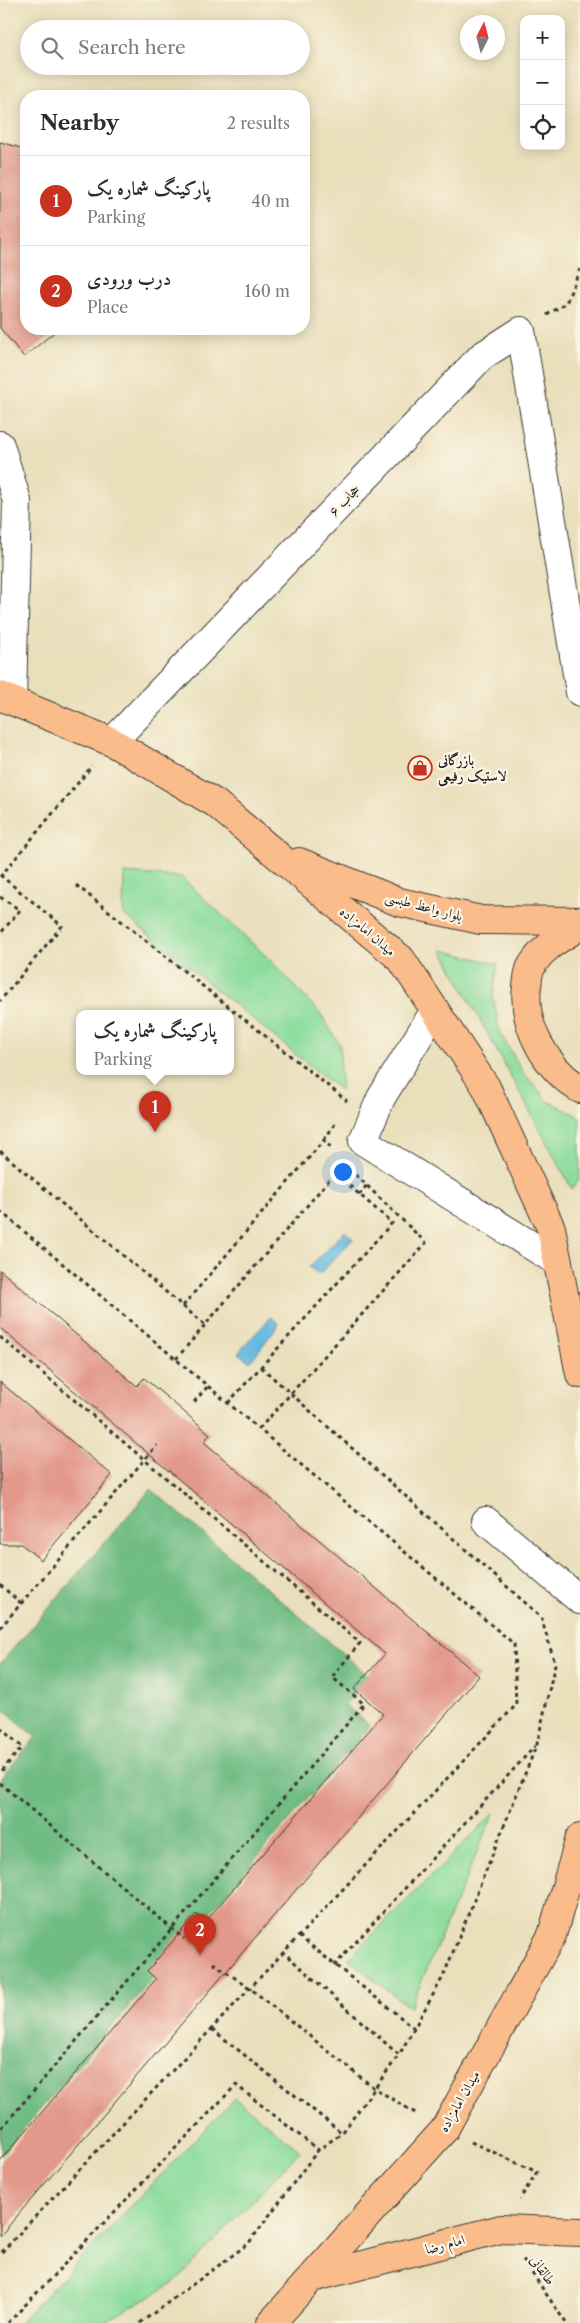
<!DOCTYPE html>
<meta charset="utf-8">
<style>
:root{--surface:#fff;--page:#f7f7f7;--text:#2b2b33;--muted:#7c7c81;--line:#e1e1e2;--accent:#c8321e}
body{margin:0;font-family:"Libre Caslon Text",Amiri,serif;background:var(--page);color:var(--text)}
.controls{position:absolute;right:15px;top:15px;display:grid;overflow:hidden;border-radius:10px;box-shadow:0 2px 12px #0003}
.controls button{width:45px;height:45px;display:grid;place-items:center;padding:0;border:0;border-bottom:1px solid var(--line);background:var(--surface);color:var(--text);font:25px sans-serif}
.compass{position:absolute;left:460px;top:15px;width:45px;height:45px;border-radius:50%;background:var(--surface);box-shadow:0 2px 12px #0003;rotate:6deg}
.you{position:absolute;left:342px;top:1171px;width:18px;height:18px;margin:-12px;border:4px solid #fff;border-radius:50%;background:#1a73e8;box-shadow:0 0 0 8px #1a73e833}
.badge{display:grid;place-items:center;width:32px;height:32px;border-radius:50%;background:var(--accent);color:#fff;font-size:16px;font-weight:700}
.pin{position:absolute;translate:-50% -41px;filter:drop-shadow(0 1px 2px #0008)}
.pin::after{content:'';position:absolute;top:26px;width:18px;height:15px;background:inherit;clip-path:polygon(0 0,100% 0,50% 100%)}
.popup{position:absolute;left:76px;top:1010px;width:158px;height:65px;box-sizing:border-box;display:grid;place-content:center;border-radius:10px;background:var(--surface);filter:drop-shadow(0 1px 4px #0005);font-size:16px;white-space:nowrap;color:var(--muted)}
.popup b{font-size:19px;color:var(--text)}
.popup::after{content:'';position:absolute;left:50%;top:100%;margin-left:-10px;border:10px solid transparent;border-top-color:var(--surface)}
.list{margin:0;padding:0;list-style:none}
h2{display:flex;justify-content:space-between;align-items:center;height:65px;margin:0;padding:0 20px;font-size:21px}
h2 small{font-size:16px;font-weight:400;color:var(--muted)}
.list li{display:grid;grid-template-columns:32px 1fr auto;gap:15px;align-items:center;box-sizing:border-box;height:90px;padding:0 20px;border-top:1px solid var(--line)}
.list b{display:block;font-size:19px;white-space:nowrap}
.list p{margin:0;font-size:16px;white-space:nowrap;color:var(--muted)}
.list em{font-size:16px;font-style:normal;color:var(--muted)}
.icon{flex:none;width:28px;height:28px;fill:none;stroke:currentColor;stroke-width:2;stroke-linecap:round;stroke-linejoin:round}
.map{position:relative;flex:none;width:580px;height:2323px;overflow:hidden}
.search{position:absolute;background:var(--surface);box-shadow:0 2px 12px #0003;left:20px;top:20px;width:290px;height:55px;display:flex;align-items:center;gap:12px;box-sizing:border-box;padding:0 18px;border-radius:28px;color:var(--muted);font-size:19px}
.panel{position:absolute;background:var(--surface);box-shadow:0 2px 12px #0003;left:20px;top:90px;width:290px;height:245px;border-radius:20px}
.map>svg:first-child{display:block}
.green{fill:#8bdc9d;stroke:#547c5c}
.forest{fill:#70bc84;stroke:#466c50}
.water{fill:#64b8e0;stroke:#406a7e}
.building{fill:#e2988a}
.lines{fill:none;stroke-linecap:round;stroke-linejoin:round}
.minor-casing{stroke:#3b3934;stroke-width:30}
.major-casing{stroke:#3b3934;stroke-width:30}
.path{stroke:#3b3934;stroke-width:3;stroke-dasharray:4 4;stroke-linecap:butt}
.minor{stroke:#fff;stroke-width:28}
.major{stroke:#fabc8b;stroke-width:28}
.labels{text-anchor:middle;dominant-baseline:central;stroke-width:4.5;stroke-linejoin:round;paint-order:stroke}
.street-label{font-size:14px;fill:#1c1c1c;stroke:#fcf5e5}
.poi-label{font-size:14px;font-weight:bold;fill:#1c1c1c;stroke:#fcf5e5;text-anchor:start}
</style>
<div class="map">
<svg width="580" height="2323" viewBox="0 0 580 2323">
<rect width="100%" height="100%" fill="#fcf5e5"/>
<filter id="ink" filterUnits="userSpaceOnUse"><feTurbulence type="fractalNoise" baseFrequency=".02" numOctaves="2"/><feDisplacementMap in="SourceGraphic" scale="10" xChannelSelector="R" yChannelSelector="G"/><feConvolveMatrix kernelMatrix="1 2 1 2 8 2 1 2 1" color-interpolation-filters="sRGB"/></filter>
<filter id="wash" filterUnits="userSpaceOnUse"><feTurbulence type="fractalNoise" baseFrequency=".0096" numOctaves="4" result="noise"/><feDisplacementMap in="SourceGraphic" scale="20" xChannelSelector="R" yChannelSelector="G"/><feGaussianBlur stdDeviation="1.12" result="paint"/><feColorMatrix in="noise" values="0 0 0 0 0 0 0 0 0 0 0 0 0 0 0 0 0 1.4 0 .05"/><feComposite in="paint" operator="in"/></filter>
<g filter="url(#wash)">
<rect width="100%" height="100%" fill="#e9dfbb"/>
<!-- green -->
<path class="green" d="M124,873L181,877L269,959L320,1013L340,1045L341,1091L123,914Z
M442,950L498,964L493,996L500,1033L523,1072L548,1101L580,1117V1179L572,1189Z
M494,1813L410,2008L348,1959Z
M235,2098L300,2151L176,2281L103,2323H19Z"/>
<!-- forest -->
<path class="forest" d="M151,1489L369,1676L345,1705L370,1726L0,2156V1779L36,1737L0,1706V1664Z"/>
<!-- water -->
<path class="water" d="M345,1231L353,1239L319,1275L309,1267Z
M271,1317L279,1324L250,1362L238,1353Z"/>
<g id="blocks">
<!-- building -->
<path class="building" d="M0,142L21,148L26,154V329H58L24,357L0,328Z
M0,1270L137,1386L144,1378L210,1434L204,1442L479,1676L0,2236V2161L156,1979L147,1971L196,1914L205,1922L383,1714L354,1689L385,1654L0,1328Z
M0,1382L112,1475L41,1560L21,1544H0Z"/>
</g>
</g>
<g filter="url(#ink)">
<use href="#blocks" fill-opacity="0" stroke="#3b3934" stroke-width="1"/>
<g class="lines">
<!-- minor casing -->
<g class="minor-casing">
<path id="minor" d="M0,445L17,501L12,700
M112,742L482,356L521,331L580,692
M435,1010L381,1098L363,1141L558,1262
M486,1521L580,1600"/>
</g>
<!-- major casing -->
<g class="major-casing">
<path id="major" d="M0,696L112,742L215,803L401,959L486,1087L551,1228L580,1374
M299,862L399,902L481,920L580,921
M580,926C561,938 542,947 531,967C528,972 528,980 527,986C522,1026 546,1068 580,1089
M312,2278L501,2229L580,2232
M271,2323L444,2130L552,1935L580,1838"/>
</g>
<!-- path -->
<path class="path" d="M547,315L566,303L580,269
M0,875L62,926L0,1001
M0,877L92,766
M76,885L347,1101
M0,897L20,910L0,934
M324,1140L335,1124
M0,1151L205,1325
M359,1195L367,1185
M0,1211L514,1644L516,1705L0,2254
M183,1306L324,1140L333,1150
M0,1337L360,1643L332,1677L364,1704L0,2130
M176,1359L335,1173L392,1223L228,1403
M261,1367L541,1617L555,1664L537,1744L443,1977L399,2055
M194,1402L208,1386
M259,1429L426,1243L356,1175
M0,1585L21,1603
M0,1628L157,1445
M0,1728L22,1747L0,1773
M0,1783L184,1939
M299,1936L414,2028
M213,1963L250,1988L374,2088L417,2114
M334,1966L535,1746
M212,2029L342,2133L399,2055L283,1952
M471,2142L537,2172L520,2199
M523,2260L566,2323
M8,2323L236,2085L318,2150L342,2133
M140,2323L248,2244L318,2150"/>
<!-- minor -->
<use href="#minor" class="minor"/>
<!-- major -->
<use href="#major" class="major"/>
</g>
</g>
<!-- icons -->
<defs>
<g id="shop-ring" transform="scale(1.25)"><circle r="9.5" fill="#fcf5e5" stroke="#c8321e" stroke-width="1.5"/><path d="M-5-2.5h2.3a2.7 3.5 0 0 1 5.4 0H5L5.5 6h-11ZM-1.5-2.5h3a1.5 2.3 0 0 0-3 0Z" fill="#c8321e"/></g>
</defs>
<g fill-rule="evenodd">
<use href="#shop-ring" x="420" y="768"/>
</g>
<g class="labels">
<!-- street labels -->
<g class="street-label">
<text transform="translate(344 500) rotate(-46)">حجاب ۶</text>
<text transform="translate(424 906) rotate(15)">بلوار واعظ طبسی</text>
<text transform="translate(368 931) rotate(40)">میدان امامزاده</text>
<text transform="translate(459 2101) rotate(-60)">میدان امامزاده</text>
<text transform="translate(445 2244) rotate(-15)">امام رضا</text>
<text transform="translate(543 2270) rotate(55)">طالقانی</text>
</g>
<!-- poi labels -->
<g class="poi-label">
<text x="438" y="760">بازرگانی<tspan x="438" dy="16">لاستیک رفیعی</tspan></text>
</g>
</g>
</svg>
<div class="controls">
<button>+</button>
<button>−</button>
<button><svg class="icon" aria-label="locate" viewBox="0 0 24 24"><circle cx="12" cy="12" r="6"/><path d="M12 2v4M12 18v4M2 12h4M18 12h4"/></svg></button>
</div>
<svg class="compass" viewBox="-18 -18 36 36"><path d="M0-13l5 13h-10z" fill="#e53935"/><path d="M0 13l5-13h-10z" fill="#7c7c81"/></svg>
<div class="you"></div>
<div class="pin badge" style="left:155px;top:1132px">1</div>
<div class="popup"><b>پارکینگ شماره یک</b>Parking</div>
<div class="pin badge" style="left:200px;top:1955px">2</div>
<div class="search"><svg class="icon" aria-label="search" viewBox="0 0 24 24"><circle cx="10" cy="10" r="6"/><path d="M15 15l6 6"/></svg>Search here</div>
<section class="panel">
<h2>Nearby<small>2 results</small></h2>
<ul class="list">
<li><span class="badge">1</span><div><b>پارکینگ شماره یک</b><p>Parking</p></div><em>40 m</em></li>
<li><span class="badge">2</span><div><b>درب ورودی</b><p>Place</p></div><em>160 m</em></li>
</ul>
</section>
</div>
